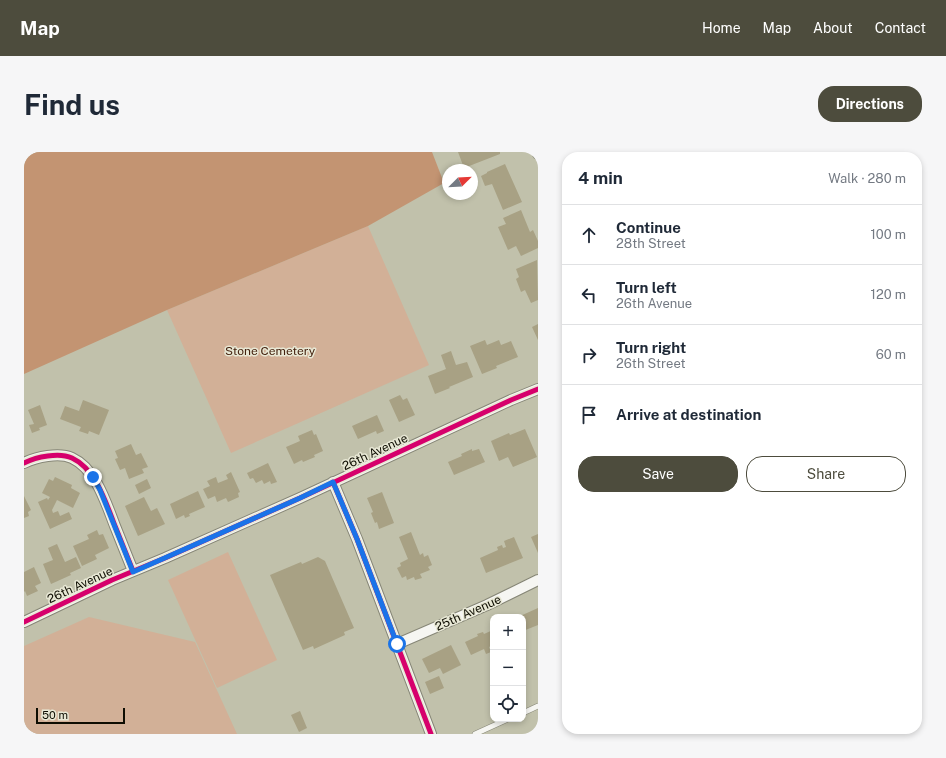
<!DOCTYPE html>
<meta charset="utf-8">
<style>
:root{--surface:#fff;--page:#f6f6f7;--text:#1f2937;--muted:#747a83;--line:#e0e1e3;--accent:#4d4c3d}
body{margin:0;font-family:"Public Sans",sans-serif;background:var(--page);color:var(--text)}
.controls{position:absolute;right:12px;bottom:12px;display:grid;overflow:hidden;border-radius:8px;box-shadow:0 2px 6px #0003}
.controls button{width:36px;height:36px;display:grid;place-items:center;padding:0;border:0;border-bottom:1px solid var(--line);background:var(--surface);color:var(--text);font:20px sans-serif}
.compass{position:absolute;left:418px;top:12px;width:36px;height:36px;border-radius:50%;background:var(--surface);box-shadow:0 2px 6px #0003;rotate:66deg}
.scale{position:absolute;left:12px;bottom:10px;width:89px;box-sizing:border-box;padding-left:4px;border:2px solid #0e0d02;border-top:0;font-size:11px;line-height:14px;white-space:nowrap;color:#0e0d02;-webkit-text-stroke:3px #e8e8d5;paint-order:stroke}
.stop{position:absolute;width:12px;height:12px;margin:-9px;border:3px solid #1a73e8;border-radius:50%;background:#fff}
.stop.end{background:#1a73e8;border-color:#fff;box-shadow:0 1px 4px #0008}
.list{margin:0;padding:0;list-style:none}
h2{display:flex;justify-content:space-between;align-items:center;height:52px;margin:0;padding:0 16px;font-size:17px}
h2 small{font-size:13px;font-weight:400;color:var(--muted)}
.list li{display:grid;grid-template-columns:26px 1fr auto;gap:12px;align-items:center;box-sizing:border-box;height:60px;padding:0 16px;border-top:1px solid var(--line)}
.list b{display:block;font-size:15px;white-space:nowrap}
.list p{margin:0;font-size:13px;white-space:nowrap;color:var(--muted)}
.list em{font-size:13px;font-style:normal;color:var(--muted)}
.actions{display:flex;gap:8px;padding:12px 16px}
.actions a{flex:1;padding:9px 0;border:1px solid var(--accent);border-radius:16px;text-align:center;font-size:14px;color:var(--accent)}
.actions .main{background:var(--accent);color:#fff}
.icon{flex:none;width:22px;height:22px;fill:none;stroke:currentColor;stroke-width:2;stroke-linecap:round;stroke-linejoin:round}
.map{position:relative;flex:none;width:514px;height:582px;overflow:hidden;border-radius:16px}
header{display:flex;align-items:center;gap:24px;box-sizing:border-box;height:56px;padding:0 20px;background:var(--accent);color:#fff}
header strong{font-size:19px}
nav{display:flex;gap:22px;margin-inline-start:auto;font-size:14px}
.intro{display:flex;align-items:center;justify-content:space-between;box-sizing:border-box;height:96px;padding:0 24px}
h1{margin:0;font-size:28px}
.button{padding:10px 18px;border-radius:16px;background:var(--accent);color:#fff;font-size:14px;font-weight:700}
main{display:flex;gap:24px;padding:0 24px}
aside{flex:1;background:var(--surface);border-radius:16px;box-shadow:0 2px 6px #0003}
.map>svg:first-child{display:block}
.green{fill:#d2b097}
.forest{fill:#c39472}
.building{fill:#a8a184}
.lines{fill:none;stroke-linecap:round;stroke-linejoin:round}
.service-casing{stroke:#868676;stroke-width:6}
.minor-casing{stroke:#868676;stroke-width:12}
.service{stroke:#f6f6f2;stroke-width:5}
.minor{stroke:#f6f6f2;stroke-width:10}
.cycleway-casing{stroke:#e8e8d5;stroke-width:8}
.cycleway{stroke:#d6006c;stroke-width:5}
.route{stroke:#1a73e8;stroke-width:5}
.labels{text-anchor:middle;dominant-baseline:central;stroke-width:3;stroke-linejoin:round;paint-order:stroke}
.park-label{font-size:12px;fill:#44210e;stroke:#e8e8d5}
.street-label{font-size:12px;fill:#0e0d02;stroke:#e8e8d5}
</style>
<header>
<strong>Map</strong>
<nav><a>Home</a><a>Map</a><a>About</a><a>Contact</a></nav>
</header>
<div class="intro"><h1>Find us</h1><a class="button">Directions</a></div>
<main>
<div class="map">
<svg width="514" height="582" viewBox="0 0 514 582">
<rect width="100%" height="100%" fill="#c1c1ab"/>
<!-- green -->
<path class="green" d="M344,74L405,213L207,301L143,158Z
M204,400L253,508L193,536L144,428Z
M65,465L171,490L213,582H0V494Z"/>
<!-- forest -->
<path class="forest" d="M0,0H408L420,31L344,74L143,158L0,222Z"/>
<!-- building -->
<path class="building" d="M434,0H476V2L440,16Z
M481,12L498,50L479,58L468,32L461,34L457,24L463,21V20Z
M497,58L506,80L509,78L514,89V96L497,104L492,94L484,98L474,75L482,72L479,66Z
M513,108L514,148L507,151L501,138L497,140L492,127L495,125L492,117Z
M514,172V188L508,175Z
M461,188L463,193L475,188L477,193L487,189L494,205L472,214L473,216L458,222L446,194Z
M427,199L432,213L443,210L449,225L425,235L426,236L411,242L404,224L422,217L417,203Z
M376,243L379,248L383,246L391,263L375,270L365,248Z
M59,248L85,258L75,283L65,279L64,282L55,279L57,275L36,267L41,254L55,259Z
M16,253L23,273L15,276L16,278L8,281L5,273L10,272L4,258Z
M353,263L360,279L353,282L352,279L334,287L328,274Z
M501,277L513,305L489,315L484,305L475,309L467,289L485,281L486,283Z
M288,278L290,283L292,282L299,299L290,303L291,305L279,310L278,308L270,312L262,295L276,289L274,284Z
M107,292L112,303L117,301L124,315L118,317L120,321L105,327L101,316L96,318L91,307L94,306L91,299Z
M448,297V299L455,297L461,310L430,323L424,310L438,304L437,302Z
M244,311L253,330L247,332L246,329L240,332L238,328L232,331L229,326L226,327L223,321Z
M207,320L216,340L214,341L215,345L204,350L202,346L193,350L191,344L184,347L179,337L186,334L183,329L192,325L194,331L204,327L202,323Z
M31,325L48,333L47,336L56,341L49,356L33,348L28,358L29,361L34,359L36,364L45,360L48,367L26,377L14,350L23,346L24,348L26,345L18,341L25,327L29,329Z
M123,327L127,336L115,342L111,333Z
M174,339L181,355L165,362L166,364L161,366L160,363L152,367L146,352Z
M358,340L370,371L355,377L353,370L351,371L347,361L349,360L343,346Z
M0,344L7,358L4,360L5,364L0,366Z
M120,345L127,359L133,356L141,372L114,384L101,354Z
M73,378L75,383L79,382L85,396L71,403L73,407L58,414L49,394L65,387L63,383Z
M387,380L396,403L399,401L400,405L404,403L408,413L404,415L406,418L396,422L398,426L391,428L390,425L383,428L382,424L378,426L373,416L377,414L376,411L384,407L375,385Z
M514,382V401L507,385Z
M490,385L499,406L462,421L456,406L474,398L473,395L478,393L479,396L482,395L480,389Z
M33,392L41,410L52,405L57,416L46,421L47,423L27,432L19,412L29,408L24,396Z
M294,405L301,409L330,476L320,480L321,483L290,497L289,494L279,498L246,423L277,410L278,412Z
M10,415L17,431L11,434L14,439L3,444L1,439L0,440V420Z
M514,456V473L499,479V465H494Z
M469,478V493L465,495L467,500L462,502L460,497L447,503L441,490L454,484L453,482L459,480L460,482Z
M427,493L437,513L419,522L416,516L405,521L398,507Z
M415,524L420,536L406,542L401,530Z
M276,559L283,576L275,580L267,563Z"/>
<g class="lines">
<!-- service casing -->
<g class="service-casing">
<path id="service" d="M499,561L514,554
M451,582L484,567"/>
</g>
<!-- minor casing -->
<g class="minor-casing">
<path id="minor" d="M513,0L514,2
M0,311C12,305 35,300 48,306C72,317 82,351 91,374C97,389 103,404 109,419
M309,330L333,387L407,582
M0,470L88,428L141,406L276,346L487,248L514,237
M373,492L463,453L514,428"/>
</g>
<!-- service -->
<use href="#service" class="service"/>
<!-- minor -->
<use href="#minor" class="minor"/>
<!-- cycleway casing -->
<g class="cycleway-casing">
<path id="cycleway" d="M0,311C12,305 35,300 48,306C72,317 82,351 91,374C97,389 103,404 109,419
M309,330L333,387L407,582
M0,470L88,428L141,406L276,346L487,248L514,237"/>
</g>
<!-- cycleway -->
<use href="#cycleway" class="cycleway"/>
</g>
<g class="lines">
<!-- route -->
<path class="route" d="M69,325L76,338L109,420L276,346L309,330L333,387L373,492"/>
</g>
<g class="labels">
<!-- park labels -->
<g class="park-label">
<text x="246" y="199">Stone Cemetery</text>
</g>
<!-- street labels -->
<g class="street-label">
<text transform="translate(351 300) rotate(-25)">26th Avenue</text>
<text transform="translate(56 433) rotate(-25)">26th Avenue</text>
<text transform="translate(444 461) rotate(-24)">25th Avenue</text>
</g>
</g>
</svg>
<div class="controls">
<button>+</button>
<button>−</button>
<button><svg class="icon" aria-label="locate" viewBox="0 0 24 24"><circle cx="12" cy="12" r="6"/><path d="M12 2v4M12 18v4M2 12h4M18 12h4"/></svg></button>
</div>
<svg class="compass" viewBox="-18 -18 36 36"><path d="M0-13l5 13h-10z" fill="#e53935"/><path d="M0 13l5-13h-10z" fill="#747a83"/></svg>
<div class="scale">50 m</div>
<div class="stop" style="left:373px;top:492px"></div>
<div class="stop end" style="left:69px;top:325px"></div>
</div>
<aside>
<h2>4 min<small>Walk · 280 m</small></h2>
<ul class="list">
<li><svg class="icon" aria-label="ahead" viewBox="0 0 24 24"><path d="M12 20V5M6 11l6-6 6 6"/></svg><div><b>Continue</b><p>28th Street</p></div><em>100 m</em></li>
<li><svg class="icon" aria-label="left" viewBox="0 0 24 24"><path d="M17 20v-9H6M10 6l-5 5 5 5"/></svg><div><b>Turn left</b><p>26th Avenue</p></div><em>120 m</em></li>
<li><svg class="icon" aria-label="right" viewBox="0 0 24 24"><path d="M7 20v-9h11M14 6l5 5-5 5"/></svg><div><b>Turn right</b><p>26th Street</p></div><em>60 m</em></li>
<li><svg class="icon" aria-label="arrive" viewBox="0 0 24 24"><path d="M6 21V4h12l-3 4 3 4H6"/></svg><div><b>Arrive at destination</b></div></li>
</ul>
<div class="actions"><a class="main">Save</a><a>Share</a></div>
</aside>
</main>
